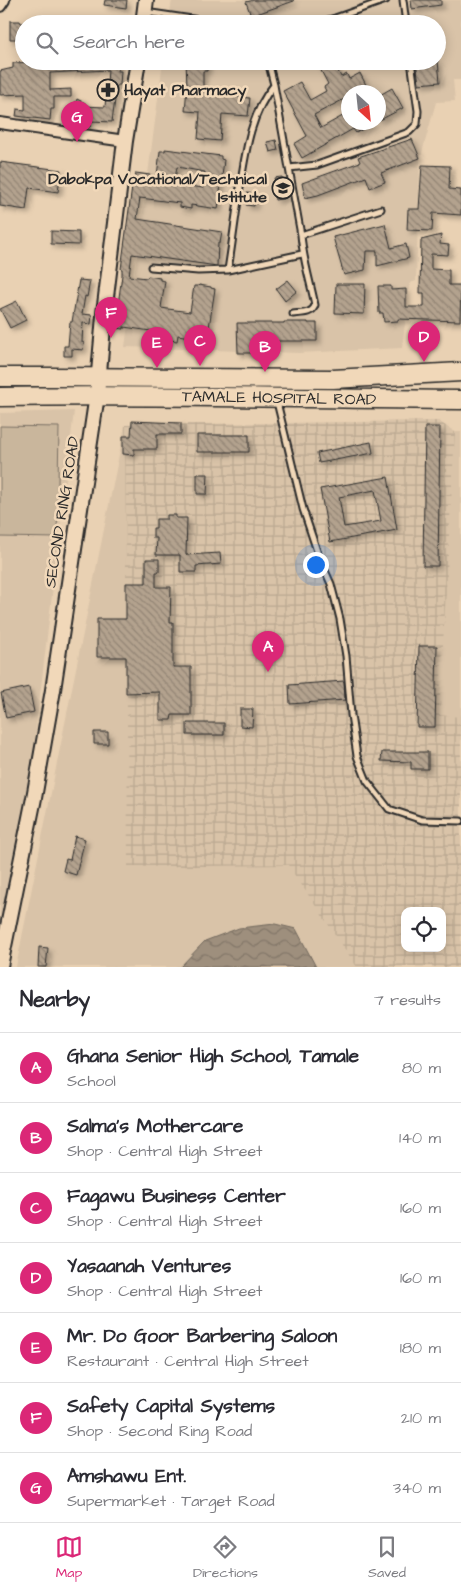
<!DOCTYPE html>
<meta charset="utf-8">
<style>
:root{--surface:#fff;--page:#f7f7f7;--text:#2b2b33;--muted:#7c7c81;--line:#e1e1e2;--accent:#db2777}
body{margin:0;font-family:"Architects Daughter",sans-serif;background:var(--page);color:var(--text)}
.controls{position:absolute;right:15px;bottom:15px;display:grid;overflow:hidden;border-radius:10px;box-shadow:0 2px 12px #0003}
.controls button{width:45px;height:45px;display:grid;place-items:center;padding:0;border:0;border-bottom:1px solid var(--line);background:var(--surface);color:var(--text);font:25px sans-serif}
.compass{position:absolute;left:341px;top:85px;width:45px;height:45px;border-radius:50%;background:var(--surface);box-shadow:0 2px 12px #0003;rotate:153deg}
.you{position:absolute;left:315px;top:564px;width:18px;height:18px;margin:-12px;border:4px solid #fff;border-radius:50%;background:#1a73e8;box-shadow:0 0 0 8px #1a73e833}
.badge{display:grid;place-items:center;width:32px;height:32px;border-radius:50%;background:var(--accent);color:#fff;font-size:16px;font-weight:700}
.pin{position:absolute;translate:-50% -41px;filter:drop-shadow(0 1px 2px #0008)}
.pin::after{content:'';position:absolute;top:26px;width:18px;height:15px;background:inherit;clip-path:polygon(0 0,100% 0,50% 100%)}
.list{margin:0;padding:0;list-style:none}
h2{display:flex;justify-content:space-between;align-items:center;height:65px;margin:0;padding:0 20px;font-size:21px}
h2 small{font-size:16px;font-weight:400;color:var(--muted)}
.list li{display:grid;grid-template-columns:32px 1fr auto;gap:15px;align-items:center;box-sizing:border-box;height:70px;padding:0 20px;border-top:1px solid var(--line)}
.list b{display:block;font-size:19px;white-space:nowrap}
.list p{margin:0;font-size:16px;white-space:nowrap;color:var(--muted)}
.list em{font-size:16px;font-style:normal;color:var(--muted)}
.icon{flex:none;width:28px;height:28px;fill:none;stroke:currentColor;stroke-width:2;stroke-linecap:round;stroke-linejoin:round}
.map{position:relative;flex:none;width:461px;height:967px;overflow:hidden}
.search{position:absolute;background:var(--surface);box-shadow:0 2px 12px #0003;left:15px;right:15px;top:15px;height:55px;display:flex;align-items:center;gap:12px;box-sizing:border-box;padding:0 18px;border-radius:28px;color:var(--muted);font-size:19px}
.sheet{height:555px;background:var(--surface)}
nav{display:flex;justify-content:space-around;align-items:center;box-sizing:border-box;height:70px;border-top:1px solid var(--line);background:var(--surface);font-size:14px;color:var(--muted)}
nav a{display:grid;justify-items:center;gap:2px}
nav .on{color:var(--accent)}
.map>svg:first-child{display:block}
.built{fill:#d9c3a8;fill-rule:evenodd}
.industrial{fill:url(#industrial-grid);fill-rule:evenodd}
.green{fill:#c9b69c;stroke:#7a7064}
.water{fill:url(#water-waves);stroke:#70675c}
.building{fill:url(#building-back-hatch);stroke:#2b2b2b;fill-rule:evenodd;filter:url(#shadow)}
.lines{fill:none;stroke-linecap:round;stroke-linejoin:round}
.lane-casing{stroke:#2b2b2b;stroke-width:9}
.street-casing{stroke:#2b2b2b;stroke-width:14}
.secondary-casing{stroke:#2b2b2b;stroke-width:18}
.highway-casing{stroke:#2b2b2b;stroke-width:21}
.lane{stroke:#f1d8b9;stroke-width:5}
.street{stroke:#f1d8b9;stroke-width:10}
.secondary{stroke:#f1d8b9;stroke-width:14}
.highway{stroke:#f1d8b9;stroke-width:18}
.labels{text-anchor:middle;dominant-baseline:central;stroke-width:5;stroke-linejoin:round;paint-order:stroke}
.poi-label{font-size:16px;font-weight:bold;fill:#2b2b2b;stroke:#f1d8b9;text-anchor:start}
.street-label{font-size:16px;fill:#2b2b2b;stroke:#f1d8b9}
</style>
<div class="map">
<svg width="461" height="967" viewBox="0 0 461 967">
<defs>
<pattern id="industrial-grid" width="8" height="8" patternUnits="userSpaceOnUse" patternTransform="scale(1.25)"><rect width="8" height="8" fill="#d9c3a8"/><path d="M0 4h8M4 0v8" fill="none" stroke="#baa891"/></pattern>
<pattern id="water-waves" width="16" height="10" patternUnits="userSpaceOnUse" patternTransform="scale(1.25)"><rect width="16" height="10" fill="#9e8f7d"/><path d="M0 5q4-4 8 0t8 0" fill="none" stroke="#817567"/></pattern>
<pattern id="building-back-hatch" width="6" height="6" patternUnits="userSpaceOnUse" patternTransform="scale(1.25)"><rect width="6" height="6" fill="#b3a28e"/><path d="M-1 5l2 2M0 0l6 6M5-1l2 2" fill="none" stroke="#928474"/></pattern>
<filter id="shadow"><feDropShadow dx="3.5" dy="3.5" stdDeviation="2.5" flood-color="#0004"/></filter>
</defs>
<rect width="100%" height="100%" fill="#e9d1b3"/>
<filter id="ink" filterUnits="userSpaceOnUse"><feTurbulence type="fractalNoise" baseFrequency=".02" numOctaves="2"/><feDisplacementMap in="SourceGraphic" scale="10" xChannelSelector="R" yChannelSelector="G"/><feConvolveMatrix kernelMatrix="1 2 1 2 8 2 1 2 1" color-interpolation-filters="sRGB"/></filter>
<g filter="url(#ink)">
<!-- built -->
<path class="built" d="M172,0H461V80H453L455,101L436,102L420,160L416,281L410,283L402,348L299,353L125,347L163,61H437V24H168ZM348,92H378V122H348Z
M74,411L30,779L0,936V413Z
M438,421L455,432H461V967H16L125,425ZM405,911H442V948H405Z"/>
<!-- industrial -->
<path class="industrial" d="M438,421L455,432L439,715L461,717V967H357L288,865L128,867L125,425ZM405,911H442V948H405Z"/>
<!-- green -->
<path class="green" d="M0,426L59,427L57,538L0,537Z"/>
<!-- water -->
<path class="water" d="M275,924L296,929L316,967H180L205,941L239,928Z"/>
<!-- building -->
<path class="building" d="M105,0H127L126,8L104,5Z
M254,0H293L294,1L251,16L246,2Z
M411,0H441V5L412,9Z
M10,21H20L21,23H24V39H10Z
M61,61H119L118,71H121L120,85H117L112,122L91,121L90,127L83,126V120L70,115L77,99L85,103L84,106L105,107L108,70L50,73V90L71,89V97H54V109H51L50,120L16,116L17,109L25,110V94L0,95V71L13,68V63Z
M186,61H207V71H203V90L231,92V96L250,98L248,116L222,114L220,141L198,139L200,112L185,111L187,87Z
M316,61H333L341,77L347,74L349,79L360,73L367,87L357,92H348V97L314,115L321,128L348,113V122H375L356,133L353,129L302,158L294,144L307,136L283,91L300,82L310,100L326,91L324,87L328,84Z
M416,61H438L440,82L419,84Z
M392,88L403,108L378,121V96Z
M412,139L420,158L381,173L385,182L370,188L366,177L318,195L305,198L302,183L360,162L358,157Z
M276,140L278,150L270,152L267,142Z
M165,149L221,156V159L224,160L218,209L191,205V209L180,207V203L140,198L137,219L222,232L220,243H218L217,266L132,254L129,276L147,278L148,276L160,278V280L165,281L161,308L190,312L194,286H198L199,285L211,287V288L215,289L207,340L178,335L177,341L163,339L164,333L124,327V329L115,328L122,275V269H121L132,187H134L136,173L157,176L160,151H165ZM177,167L205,172L203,188L174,184Z
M0,162L61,170L58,192L29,188L26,210L0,206Z
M422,165L450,166L449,189L461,190V215L433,213L432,231L407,230L408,209H419Z
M282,177L286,198L275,200L272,182L275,181L274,178Z
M247,193L255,194L254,206L246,205Z
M385,224L391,248L406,244L409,258L377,266V251H366L365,270L344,275L333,237Z
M51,231L79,232V245L51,244Z
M441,235L440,244L449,245L448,255L431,254V269L449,270V285H461L460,321L398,319V321L384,322L383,313H379L378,286H391V290L406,289V307H424V293H420L421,240Z
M79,280L90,281L87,297L85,296L82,314L92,315L91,324L83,323L82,342L84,343L83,350L72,349V356H64V346H68L70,322H72Z
M288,280L297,291L285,301L276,289Z
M336,284H365L364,314L335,313Z
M17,301L26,320L10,328L0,309Z
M284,322H308V323H317V341H267V353H238L237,323H284Z
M132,421L181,423V434H157V449H134V455L123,454V436H131Z
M425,427H440L438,566H423Z
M197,435H249V452H197Z
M371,442L373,453L319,463L317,453Z
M197,474H208L207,494H197Z
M388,477L397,530L330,542L320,489ZM375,490L381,521L344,527L339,497Z
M167,515H176V518H187L186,555L220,553L221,564L196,566V572H180V555H156L157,538H153V528H156V519H167Z
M146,559H159V572H156V587H171L170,622H173V667H191V715H172L171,720H160V692L126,693V657H97V619H126V583H146Z
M419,646H437L435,727H417Z
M344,681L345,700L290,704L289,685Z
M29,687L34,712L6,718L1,693Z
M240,709H253L252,727L240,726Z
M187,723H224V735H187Z
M94,732H108V744H94Z
M382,752H428V769H411V762L381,761Z
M75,836L85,839L76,875L63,871L66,859L70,860Z
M39,947L48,948L46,967H38Z"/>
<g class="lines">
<!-- lane casing -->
<g class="lane-casing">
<path id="lane" d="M403,0L406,24
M145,12L226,24
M314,24L335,18L386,0
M268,61L274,85L301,235C303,259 310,281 315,305C313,314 301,313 293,314
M289,168L317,165L409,132L417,124L418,111L411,61
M301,235L381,209
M151,267L198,271L228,270L302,254
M228,270C232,245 235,220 239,194C245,157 249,115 274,85
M277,402L303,509L319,557L331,584L340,619L346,656L351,715L357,756L367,781L389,809L422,820L461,821"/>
</g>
<!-- street casing -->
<g class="street-casing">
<path id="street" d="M0,6L4,0
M0,123L125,141"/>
</g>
<!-- secondary casing -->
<g class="secondary-casing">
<path id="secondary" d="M143,24L146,0
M0,966L34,798L53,690L97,395L105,305L125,141L138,61"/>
</g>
<!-- highway casing -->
<g class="highway-casing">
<path id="highway" d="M0,377H53L333,379L461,372
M0,397C154,394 307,399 461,400"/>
</g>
<!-- lane -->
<use href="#lane" class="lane"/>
<!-- street -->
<use href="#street" class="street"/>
<!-- secondary -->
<use href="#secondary" class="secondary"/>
<!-- highway -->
<use href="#highway" class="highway"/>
</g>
</g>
<!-- icons -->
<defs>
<g id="pharmacy-ring" transform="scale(1.125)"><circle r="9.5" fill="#f1d8b9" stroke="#2b2b2b" stroke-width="1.5"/><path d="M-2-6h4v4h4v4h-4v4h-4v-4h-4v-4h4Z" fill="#2b2b2b"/></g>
<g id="school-ring" transform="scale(1.125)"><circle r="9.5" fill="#f1d8b9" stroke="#2b2b2b" stroke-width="1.5"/><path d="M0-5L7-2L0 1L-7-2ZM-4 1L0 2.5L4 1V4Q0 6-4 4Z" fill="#2b2b2b"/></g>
</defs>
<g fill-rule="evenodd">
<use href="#pharmacy-ring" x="108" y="90"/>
<use href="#school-ring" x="283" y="188"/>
</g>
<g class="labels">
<!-- poi labels -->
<g class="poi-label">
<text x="124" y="90">Hayat Pharmacy</text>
<text x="267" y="179" text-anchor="end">Dabokpa Vocational/Technical<tspan x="267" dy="18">Istitute</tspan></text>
</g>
<!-- street labels -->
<g class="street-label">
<text transform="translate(279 398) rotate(1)">TAMALE HOSPITAL ROAD</text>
<text transform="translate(62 512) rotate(-81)">SECOND RING ROAD</text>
</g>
</g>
</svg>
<div class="controls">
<button><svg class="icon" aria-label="locate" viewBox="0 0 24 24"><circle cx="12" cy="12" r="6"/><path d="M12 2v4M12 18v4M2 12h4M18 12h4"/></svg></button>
</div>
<svg class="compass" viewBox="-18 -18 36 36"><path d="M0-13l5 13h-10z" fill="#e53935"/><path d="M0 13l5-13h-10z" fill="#7c7c81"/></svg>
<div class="you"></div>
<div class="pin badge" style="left:268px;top:672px">A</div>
<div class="pin badge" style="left:265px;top:372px">B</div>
<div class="pin badge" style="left:200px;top:366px">C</div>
<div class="pin badge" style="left:424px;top:362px">D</div>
<div class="pin badge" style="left:157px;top:368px">E</div>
<div class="pin badge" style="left:111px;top:338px">F</div>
<div class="pin badge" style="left:77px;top:142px">G</div>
<div class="search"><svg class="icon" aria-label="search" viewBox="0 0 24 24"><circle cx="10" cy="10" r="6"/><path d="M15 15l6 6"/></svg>Search here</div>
</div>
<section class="sheet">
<h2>Nearby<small>7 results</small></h2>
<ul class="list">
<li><span class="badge">A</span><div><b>Ghana Senior High School, Tamale</b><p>School</p></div><em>80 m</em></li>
<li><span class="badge">B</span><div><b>Salma's Mothercare</b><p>Shop · Central High Street</p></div><em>140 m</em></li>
<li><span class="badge">C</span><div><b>Fagawu Business Center</b><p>Shop · Central High Street</p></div><em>160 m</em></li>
<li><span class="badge">D</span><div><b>Yasaanah Ventures</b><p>Shop · Central High Street</p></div><em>160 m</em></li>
<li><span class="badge">E</span><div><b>Mr. Do Goor Barbering Saloon</b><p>Restaurant · Central High Street</p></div><em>180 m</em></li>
<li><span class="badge">F</span><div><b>Safety Capital Systems</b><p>Shop · Second Ring Road</p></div><em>210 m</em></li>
<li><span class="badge">G</span><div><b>Amshawu Ent.</b><p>Supermarket · Target Road</p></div><em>340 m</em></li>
</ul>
</section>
<nav>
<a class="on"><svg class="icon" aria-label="map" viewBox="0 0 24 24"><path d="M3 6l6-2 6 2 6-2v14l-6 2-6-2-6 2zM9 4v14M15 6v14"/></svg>Map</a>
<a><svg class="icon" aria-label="directions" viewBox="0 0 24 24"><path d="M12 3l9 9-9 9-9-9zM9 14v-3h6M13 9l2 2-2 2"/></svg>Directions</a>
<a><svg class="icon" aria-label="saved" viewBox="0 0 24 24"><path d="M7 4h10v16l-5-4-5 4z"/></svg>Saved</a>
</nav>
